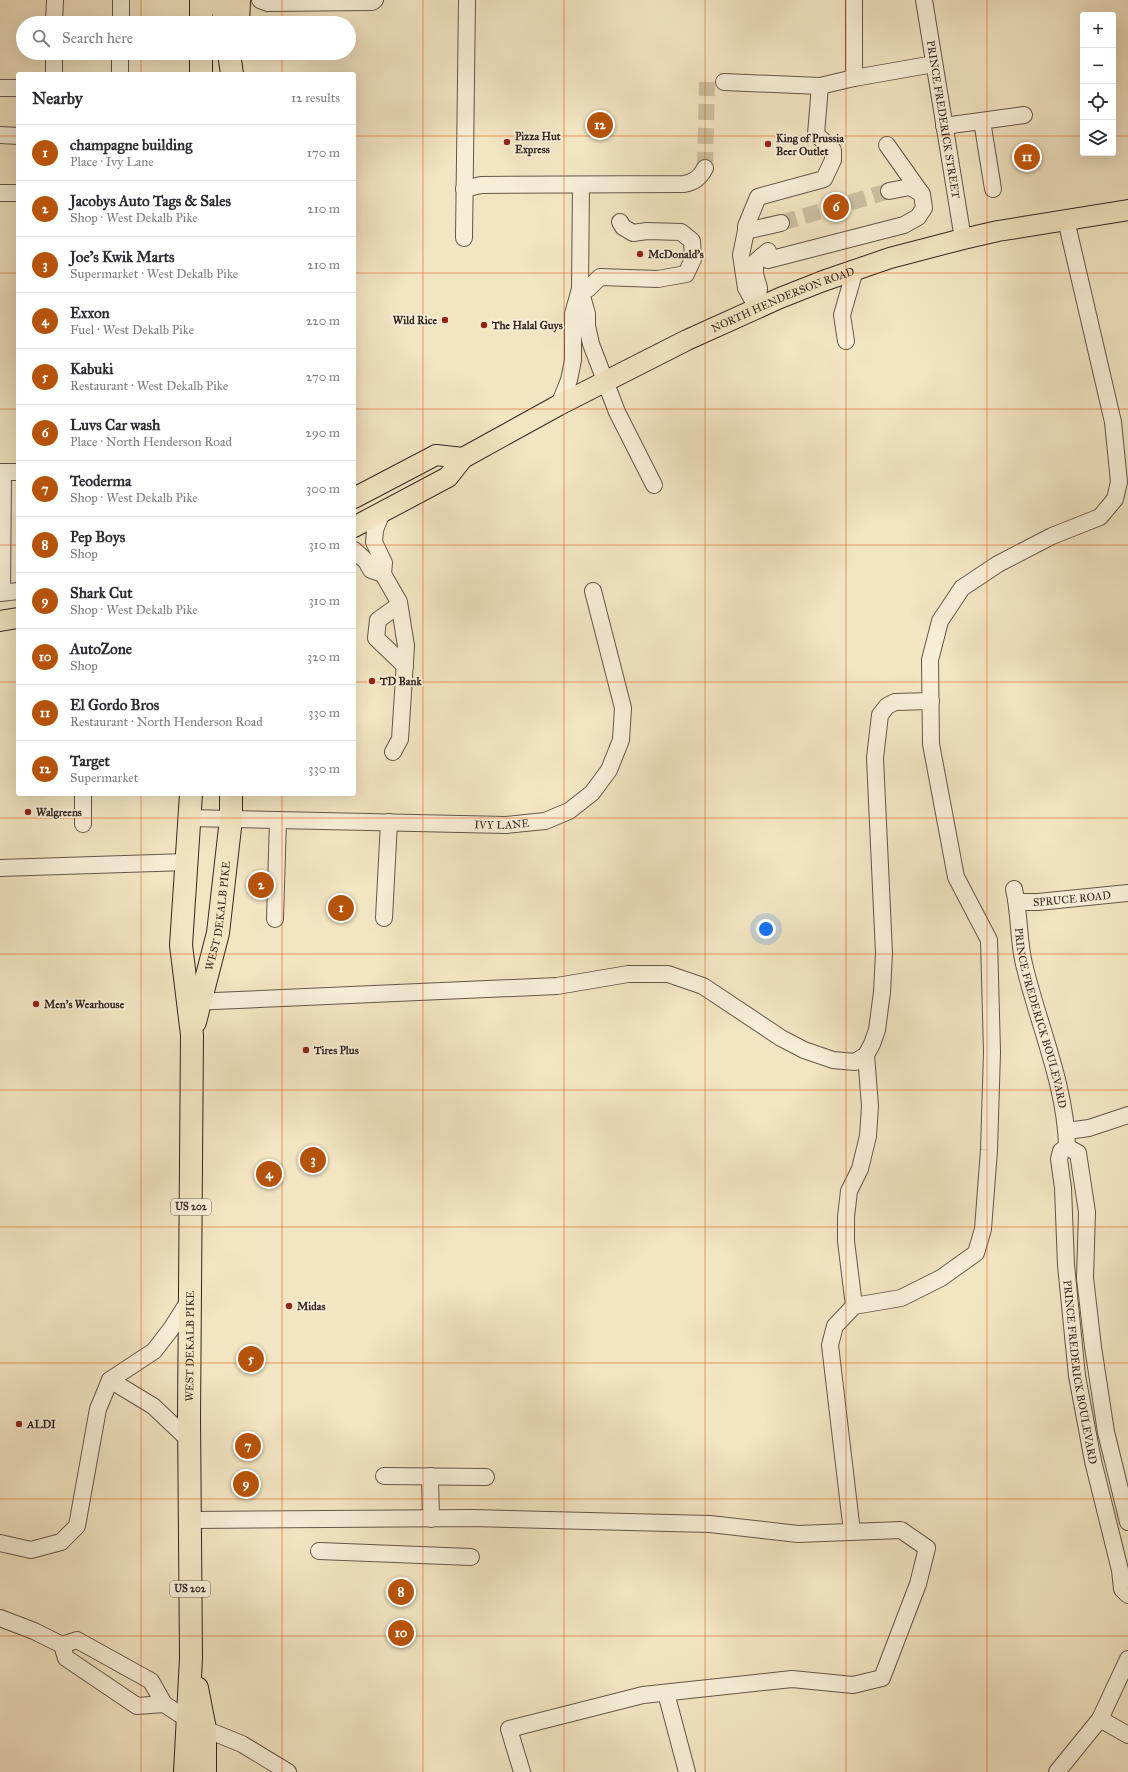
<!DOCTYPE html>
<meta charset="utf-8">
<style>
:root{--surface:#fff;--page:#f2f2f3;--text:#2b2b33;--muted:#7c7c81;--line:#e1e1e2;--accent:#b45309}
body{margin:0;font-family:"IM FELL Great Primer",serif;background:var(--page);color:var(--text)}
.controls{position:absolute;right:12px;top:12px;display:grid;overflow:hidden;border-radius:4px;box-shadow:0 4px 16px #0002}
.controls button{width:36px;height:36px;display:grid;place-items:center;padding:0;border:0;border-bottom:1px solid var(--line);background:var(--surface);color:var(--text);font:20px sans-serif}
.you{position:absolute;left:766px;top:929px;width:14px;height:14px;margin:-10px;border:3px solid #fff;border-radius:50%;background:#1a73e8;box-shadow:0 0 0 6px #1a73e833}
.badge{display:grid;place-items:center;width:26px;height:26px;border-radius:50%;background:var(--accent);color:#fff;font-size:13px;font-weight:700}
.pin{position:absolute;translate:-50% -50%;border:2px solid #fff;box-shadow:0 1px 4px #0006}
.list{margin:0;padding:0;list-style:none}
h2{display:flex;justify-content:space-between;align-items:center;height:52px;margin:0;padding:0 16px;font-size:17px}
h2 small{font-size:13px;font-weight:400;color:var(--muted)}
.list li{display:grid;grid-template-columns:26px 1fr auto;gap:12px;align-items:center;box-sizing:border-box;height:56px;padding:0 16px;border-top:1px solid var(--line)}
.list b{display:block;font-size:15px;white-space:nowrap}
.list p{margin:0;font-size:13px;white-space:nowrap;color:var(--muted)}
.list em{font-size:13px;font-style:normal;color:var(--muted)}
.icon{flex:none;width:22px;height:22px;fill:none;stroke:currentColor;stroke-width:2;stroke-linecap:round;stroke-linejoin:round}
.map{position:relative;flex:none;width:1128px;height:1772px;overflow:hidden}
.search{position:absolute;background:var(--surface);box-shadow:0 4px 16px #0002;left:16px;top:16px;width:340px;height:44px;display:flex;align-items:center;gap:10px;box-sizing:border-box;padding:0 14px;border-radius:22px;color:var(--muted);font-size:15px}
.panel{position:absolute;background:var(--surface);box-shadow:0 4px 16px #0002;left:16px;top:72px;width:340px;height:724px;border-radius:4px}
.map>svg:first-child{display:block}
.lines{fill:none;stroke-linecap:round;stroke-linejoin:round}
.minor-tunnel{stroke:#ccbfa2;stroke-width:16;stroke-dasharray:16 8;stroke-linecap:butt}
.minor-casing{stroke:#645648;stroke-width:18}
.major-casing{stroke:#352620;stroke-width:22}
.highway-casing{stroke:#352620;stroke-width:24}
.minor{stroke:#f7eed7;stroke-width:16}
.major{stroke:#f2e5c2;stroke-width:20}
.highway{stroke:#f2e5c2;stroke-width:22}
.grid{fill:none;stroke:#df560d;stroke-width:1;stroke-opacity:0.55}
.poi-dot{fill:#8f2418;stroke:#f7eed7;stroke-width:1.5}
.labels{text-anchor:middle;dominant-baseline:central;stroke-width:3.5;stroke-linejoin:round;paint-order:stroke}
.shield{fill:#f7eed7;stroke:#6f6257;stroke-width:1}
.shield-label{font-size:10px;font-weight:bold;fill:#352620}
.street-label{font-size:11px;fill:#352620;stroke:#f7eed7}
.poi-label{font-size:11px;font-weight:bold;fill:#352620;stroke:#f7eed7;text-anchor:start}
</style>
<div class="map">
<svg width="1128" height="1772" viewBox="0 0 1128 1772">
<rect width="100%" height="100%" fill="#f2e5c2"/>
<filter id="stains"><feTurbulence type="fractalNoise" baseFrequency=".005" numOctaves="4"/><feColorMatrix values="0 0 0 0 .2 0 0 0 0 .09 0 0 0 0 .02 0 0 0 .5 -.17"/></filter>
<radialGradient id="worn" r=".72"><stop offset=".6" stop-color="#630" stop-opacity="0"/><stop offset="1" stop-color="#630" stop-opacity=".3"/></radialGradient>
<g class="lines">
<!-- minor-tunnel -->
<path class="minor-tunnel" d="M705,168L707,82
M781,223L889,191"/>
<!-- minor casing -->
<g class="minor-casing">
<g id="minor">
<path d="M260,0L268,3L372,2L375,0"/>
<path id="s1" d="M924,0L963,239"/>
<path d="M54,23L55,0"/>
<path d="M121,23V0"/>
<path d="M54,74V53"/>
<path d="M120,74V53"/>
<path d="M854,78V0"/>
<path d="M724,82L820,86L854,78L934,64"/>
<path d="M0,88H18"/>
<path d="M982,121L993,189"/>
<path d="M944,126L1024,115"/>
<path d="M0,135L18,136"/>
<path d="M887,145L921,193"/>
<path d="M464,189L481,185L684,184C694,182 700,178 705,168"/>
<path d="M0,193H18"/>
<path d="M746,231L781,223"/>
<path d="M464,238L467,0"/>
<path d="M762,256L768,260L904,225L918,217L924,208L922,194L910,187L889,191"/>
<path d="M580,289L587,314V326L591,344L617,412L654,485"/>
<path d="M588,289L600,277L658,279L686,274L693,259L692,241L681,232L647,231L633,233L623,227L620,222"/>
<path d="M757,308L746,288L741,255L746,231V226L758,197L824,179L833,160V150L816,134L820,86"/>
<path d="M757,308L759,288L755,274V262L768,251"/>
<path d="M846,341L842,315L855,270"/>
<path d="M559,405L569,380L573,360V314L580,289L581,185"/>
<path d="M0,472H18"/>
<path d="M382,512L375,530L374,542L384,563L383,574L399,602L406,646L400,739L393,752"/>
<path d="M354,550L366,561L371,570L383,574"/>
<path d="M2,592L3,472"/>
<path d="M0,593L18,591"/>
<path d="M399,605L378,620L376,638L405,666"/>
<path id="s2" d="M190,818L506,825L545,821L569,811L592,793L609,770L621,740L623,708L593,591"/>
<path d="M83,824V794"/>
<path d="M0,868L187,862"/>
<path id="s3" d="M1014,889C1020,915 1018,943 1025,968C1039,1026 1066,1087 1067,1147"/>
<path id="s4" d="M1017,902H1038L1128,893"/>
<path d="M384,918L389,822"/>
<path d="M275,919L278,820"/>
<path d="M191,1002L557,986L628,974H668L703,986L781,1038L804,1050L833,1060L855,1062L866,1055L872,1044L877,1030L882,992L884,953L875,758L880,715L887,706L895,702L931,701"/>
<path d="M1067,1131L1089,1128L1128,1115"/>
<path id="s5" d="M1067,1147L1061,1151L1059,1159L1063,1188L1066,1265L1077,1376L1093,1461L1120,1570L1122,1589L1128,1595"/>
<path d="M1067,1147L1078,1153L1087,1212L1085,1278L1093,1347L1106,1432L1128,1522"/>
<path d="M854,1306L846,1241V1217L849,1191L860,1169L868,1136L870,1106L866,1055"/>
<path d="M110,1380L153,1406L190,1441"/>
<path d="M384,1476L486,1477"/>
<path d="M430,1476L431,1519"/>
<path d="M190,1520L472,1518L710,1524L798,1534L901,1530L927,1548L918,1584L882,1678L853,1685L792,1679L643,1695L509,1729L522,1772"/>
<path d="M852,1532L830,1345L835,1326L854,1306L901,1298L941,1278L976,1253L983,1229L989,1150L992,1052L989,940L956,877L931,744L930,660L940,621L962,588L998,564L1052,536L1100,517L1115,499L1119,482L1113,422L1066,220"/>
<path d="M0,1543L31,1550L61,1542L77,1526L98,1409L110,1380L154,1351L171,1329L190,1299"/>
<path d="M319,1551L471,1557"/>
<path d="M0,1618L34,1631L62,1645L77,1640L151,1681L164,1704L187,1719L205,1729L242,1744L288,1772"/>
<path d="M62,1645L66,1658L137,1706L164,1704"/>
<path d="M666,1693L687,1772"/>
<path d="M1100,1719L1128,1735"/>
<path d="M1057,1772L1100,1719L1128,1659"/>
</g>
</g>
<!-- major casing -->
<g class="major-casing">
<g id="major">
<path d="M354,498L436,455L463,458"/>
<path id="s6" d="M354,527L448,477L463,458L559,405L687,340L780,298L823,281L890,258L963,239L998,231L1128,210"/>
<path d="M0,621L18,618"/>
</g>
</g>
<!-- highway casing -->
<g class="highway-casing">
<g id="highway">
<path d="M221,0L225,23"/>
<path d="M201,23V0"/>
<path d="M238,23L239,0"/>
<path d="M229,53L232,74"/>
<path d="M201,74V53"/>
<path id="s7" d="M195,1022L218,933L231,819V794"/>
<path d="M197,1688L205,1729V1772"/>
<path id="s8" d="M185,1772L191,1658L189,1417L192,1035L181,945L191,794"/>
</g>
</g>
<!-- minor -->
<use href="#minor" class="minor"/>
<!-- major -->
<use href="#major" class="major"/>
<!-- highway -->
<use href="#highway" class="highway"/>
</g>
<!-- grid -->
<path class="grid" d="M141,0V23M282,0V23M423,0V1772M564,0V1772M705,0V1772M846,0V1772M987,0V1772M141,53V74M282,53V74M0,136H18M354,136H1083M1113,136H1128M0,273H18M354,273H1128M0,409H18M354,409H1128M0,545H18M354,545H1128M0,682H18M354,682H1128M141,794V1772M282,794V1772M0,818H1128M0,954H1128M0,1090H1128M0,1227H1128M0,1363H1128M0,1499H1128M0,1636H1128"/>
<!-- markers -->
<g class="poi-dot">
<circle cx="507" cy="142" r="4"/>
<circle cx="768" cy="144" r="4"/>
<circle cx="640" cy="254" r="4"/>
<circle cx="445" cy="320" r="4"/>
<circle cx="484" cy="325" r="4"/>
<circle cx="372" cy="681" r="4"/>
<circle cx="28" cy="812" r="4"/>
<circle cx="36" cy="1004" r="4"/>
<circle cx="306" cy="1050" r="4"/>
<circle cx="289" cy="1306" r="4"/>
<circle cx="19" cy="1424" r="4"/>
</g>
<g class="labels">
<!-- shield labels -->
<g class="shield">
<rect x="171" y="1199" width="40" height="16" rx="3"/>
<rect x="170" y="1581" width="40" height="16" rx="3"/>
</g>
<g class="shield-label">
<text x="191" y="1207">US 202</text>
<text x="190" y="1589">US 202</text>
</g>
<!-- street labels -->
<g class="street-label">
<text stroke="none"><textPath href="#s1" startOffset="121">PRINCE FREDERICK STREET</textPath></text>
<text stroke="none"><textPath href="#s6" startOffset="488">NORTH HENDERSON ROAD</textPath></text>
<text stroke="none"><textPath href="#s2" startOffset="312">IVY LANE</textPath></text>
<text stroke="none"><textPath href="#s4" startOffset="55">SPRUCE ROAD</textPath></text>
<text stroke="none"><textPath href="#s7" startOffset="109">WEST DEKALB PIKE</textPath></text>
<text stroke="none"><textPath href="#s3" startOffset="132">PRINCE FREDERICK BOULEVARD</textPath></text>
<text stroke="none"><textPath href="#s8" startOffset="426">WEST DEKALB PIKE</textPath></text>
<text stroke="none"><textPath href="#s5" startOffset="230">PRINCE FREDERICK BOULEVARD</textPath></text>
</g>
<!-- poi labels -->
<g class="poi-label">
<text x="515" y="136">Pizza Hut<tspan x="515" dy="13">Express</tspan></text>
<text x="776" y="138">King of Prussia<tspan x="776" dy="13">Beer Outlet</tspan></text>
<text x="648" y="254">McDonald's</text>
<text x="437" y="320" text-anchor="end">Wild Rice</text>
<text x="492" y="325">The Halal Guys</text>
<text x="380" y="681">TD Bank</text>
<text x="36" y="812">Walgreens</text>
<text x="44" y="1004">Men's Wearhouse</text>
<text x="314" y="1050">Tires Plus</text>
<text x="297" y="1306">Midas</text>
<text x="27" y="1424">ALDI</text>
</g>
</g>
<rect width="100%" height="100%" filter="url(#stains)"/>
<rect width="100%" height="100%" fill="url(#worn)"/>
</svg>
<div class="controls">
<button>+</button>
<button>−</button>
<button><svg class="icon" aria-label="locate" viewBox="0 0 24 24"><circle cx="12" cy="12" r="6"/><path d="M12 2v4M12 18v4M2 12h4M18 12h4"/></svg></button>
<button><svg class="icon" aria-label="layers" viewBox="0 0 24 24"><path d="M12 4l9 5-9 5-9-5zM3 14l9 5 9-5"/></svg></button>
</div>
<div class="you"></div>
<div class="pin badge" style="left:341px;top:908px">1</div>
<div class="pin badge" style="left:261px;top:885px">2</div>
<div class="pin badge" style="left:313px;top:1160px">3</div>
<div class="pin badge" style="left:269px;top:1174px">4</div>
<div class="pin badge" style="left:251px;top:1359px">5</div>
<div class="pin badge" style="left:836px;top:207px">6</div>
<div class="pin badge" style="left:248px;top:1446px">7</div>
<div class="pin badge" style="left:401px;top:1592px">8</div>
<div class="pin badge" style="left:246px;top:1484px">9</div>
<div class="pin badge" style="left:401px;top:1633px">10</div>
<div class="pin badge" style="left:1027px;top:157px">11</div>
<div class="pin badge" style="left:600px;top:125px">12</div>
<div class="search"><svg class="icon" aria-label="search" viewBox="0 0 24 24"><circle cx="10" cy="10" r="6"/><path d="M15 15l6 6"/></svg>Search here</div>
<section class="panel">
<h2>Nearby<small>12 results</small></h2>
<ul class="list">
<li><span class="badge">1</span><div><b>champagne building</b><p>Place · Ivy Lane</p></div><em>170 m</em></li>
<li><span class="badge">2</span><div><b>Jacobys Auto Tags &amp; Sales</b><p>Shop · West Dekalb Pike</p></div><em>210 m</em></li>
<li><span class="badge">3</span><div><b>Joe's Kwik Marts</b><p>Supermarket · West Dekalb Pike</p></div><em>210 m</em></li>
<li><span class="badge">4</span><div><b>Exxon</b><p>Fuel · West Dekalb Pike</p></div><em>220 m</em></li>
<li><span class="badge">5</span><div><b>Kabuki</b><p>Restaurant · West Dekalb Pike</p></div><em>270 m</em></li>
<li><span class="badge">6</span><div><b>Luvs Car wash</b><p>Place · North Henderson Road</p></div><em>290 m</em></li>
<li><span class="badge">7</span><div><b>Teoderma</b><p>Shop · West Dekalb Pike</p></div><em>300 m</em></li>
<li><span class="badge">8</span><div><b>Pep Boys</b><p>Shop</p></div><em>310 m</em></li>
<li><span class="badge">9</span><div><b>Shark Cut</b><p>Shop · West Dekalb Pike</p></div><em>310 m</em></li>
<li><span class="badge">10</span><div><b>AutoZone</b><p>Shop</p></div><em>320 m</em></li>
<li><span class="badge">11</span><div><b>El Gordo Bros</b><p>Restaurant · North Henderson Road</p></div><em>330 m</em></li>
<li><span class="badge">12</span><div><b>Target</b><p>Supermarket</p></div><em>330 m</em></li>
</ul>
</section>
</div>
